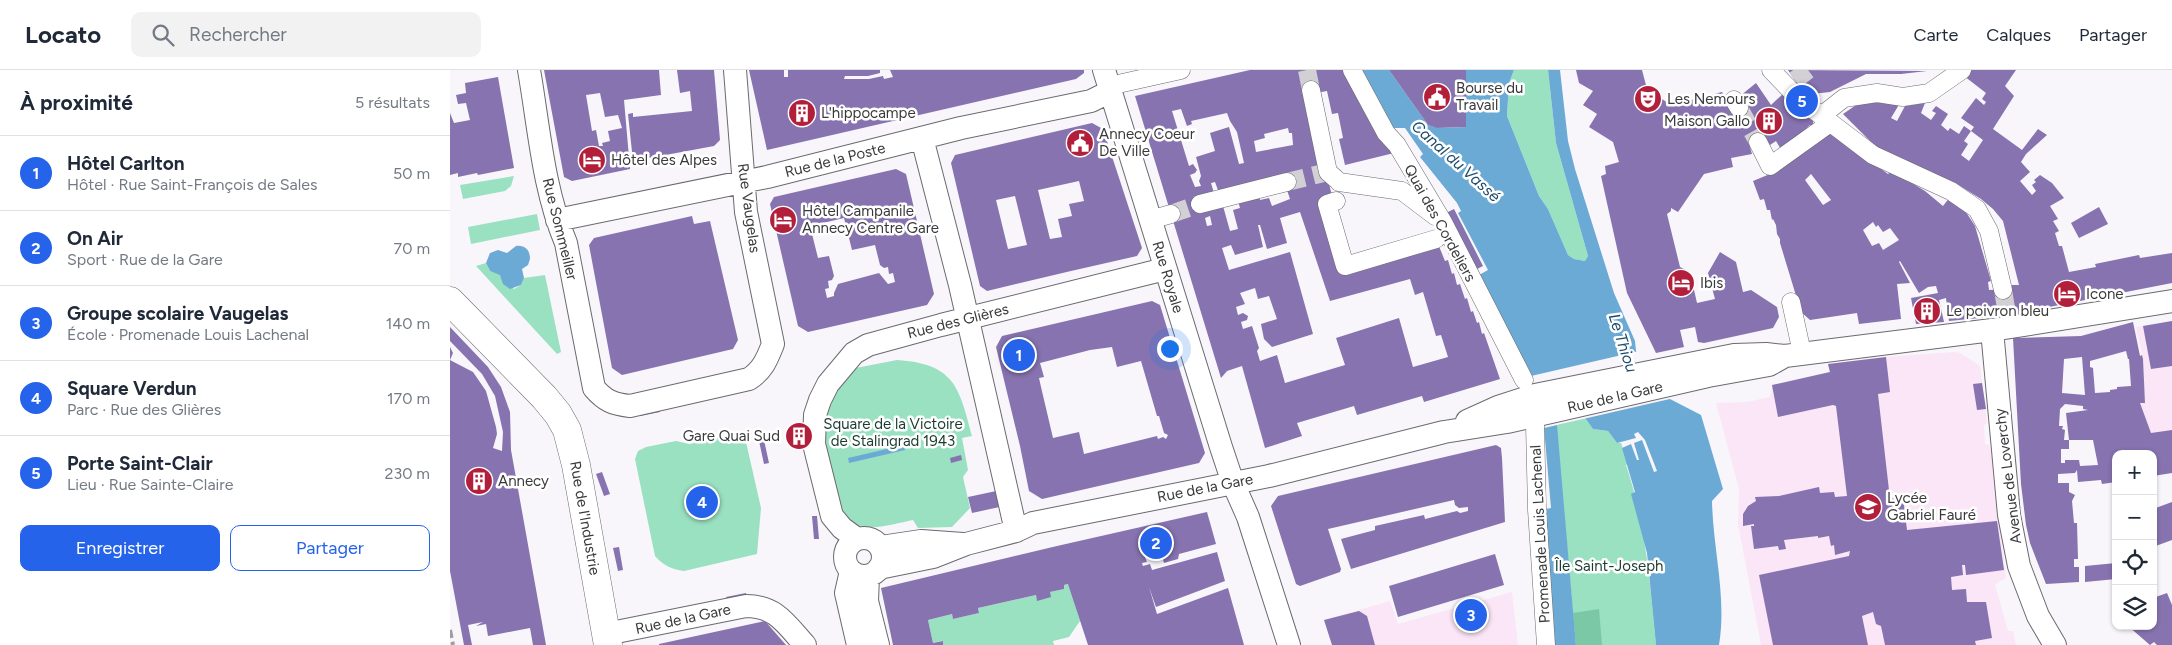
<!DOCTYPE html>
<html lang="fr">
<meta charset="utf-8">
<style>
:root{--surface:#fff;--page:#f2f2f3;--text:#1f2937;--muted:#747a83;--line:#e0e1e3;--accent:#2563eb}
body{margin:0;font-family:Figtree,sans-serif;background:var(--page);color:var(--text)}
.controls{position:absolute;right:15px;bottom:15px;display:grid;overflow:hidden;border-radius:10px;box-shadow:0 1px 4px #0004}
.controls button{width:45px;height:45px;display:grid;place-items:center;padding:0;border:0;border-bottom:1px solid var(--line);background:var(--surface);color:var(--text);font:25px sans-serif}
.you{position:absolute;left:719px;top:278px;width:18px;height:18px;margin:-12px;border:4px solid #fff;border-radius:50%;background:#1a73e8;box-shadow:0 0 0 8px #1a73e833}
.badge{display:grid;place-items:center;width:32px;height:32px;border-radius:50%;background:var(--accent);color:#fff;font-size:16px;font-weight:700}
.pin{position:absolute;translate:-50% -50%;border:2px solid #fff;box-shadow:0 1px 5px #0006}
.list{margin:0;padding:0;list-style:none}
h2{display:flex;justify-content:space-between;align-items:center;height:65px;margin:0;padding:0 20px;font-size:21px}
h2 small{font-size:16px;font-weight:400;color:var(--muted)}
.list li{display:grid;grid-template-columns:32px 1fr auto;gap:15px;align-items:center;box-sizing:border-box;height:75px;padding:0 20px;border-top:1px solid var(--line)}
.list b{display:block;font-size:19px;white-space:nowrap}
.list p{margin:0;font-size:16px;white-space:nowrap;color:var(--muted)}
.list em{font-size:16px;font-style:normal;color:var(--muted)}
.actions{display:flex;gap:10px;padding:15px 20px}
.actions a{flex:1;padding:11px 0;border:1px solid var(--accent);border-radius:10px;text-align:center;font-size:18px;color:var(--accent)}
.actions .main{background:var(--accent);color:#fff}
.icon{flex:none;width:28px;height:28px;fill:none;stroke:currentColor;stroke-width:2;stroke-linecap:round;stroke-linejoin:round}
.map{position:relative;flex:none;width:1722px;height:575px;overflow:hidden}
header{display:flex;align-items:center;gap:30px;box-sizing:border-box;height:70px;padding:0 25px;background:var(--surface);border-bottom:1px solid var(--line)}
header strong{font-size:24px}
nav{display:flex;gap:28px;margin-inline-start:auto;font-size:18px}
.search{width:350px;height:45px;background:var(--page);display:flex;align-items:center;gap:12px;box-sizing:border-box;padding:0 18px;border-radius:10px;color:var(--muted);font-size:19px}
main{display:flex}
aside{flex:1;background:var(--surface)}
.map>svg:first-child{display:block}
.education{fill:#fae6f6}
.green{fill:#99e1c1}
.forest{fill:#7bc8a6}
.water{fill:#6caad6}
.pier{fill:#f8f6fb}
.building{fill:#8673af;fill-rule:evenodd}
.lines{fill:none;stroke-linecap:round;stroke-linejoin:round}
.pedestrian-tunnel{stroke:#d2d0d5;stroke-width:18;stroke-dasharray:18 9;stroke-linecap:butt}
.pedestrian-casing{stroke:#6b6a6e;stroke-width:19}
.minor-casing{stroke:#6b6a6e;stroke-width:24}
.tertiary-casing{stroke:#6b6a6e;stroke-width:29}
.pedestrian{stroke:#fff;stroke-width:18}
.minor{stroke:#fff;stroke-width:22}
.tertiary{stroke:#fff;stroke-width:28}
.rail{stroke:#9f9da1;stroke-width:4;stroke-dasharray:8 4;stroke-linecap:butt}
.labels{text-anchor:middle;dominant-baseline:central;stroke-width:5;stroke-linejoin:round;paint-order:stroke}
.poi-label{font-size:15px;fill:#3a393b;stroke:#fff;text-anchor:start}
.street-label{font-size:15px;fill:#3a393b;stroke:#fff}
.park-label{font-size:15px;fill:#1a3c2e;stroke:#fff}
.water-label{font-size:16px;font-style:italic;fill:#1d4c6b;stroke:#fff}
</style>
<header>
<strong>Locato</strong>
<div class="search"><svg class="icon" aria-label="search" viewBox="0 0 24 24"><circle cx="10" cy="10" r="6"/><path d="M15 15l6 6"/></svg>Rechercher</div>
<nav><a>Carte</a><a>Calques</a><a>Partager</a></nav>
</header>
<main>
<aside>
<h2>À proximité<small>5 résultats</small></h2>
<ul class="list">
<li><span class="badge">1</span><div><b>Hôtel Carlton</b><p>Hôtel · Rue Saint-François de Sales</p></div><em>50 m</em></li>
<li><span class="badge">2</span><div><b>On Air</b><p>Sport · Rue de la Gare</p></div><em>70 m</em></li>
<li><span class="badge">3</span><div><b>Groupe scolaire Vaugelas</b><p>École · Promenade Louis Lachenal</p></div><em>140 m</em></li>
<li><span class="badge">4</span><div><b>Square Verdun</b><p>Parc · Rue des Glières</p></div><em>170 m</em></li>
<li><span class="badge">5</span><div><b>Porte Saint-Clair</b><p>Lieu · Rue Sainte-Claire</p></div><em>230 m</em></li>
</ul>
<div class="actions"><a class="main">Enregistrer</a><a>Partager</a></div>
</aside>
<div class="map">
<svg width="1722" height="575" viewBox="0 0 1722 575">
<rect width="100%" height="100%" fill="#f8f6fb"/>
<!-- education -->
<path class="education" d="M1722,251V403L1703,384H1666V412L1652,414L1637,336L1695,333L1693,289L1686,257Z
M1505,282L1510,283L1530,296L1537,353L1534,355L1535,374L1539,375L1542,386L1556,508L1545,514L1558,561H1563L1566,575H1311L1288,454L1289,419L1266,333L1297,332L1320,327L1322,315L1379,302L1378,294L1436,287Z
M1062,522L1068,575H882L874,550L940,531L948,554Z"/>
<!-- green -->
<path class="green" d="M1064,0H1098L1106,73L1138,186L1135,191L1124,189L1118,185L1098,139L1089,126L1057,46L1059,13Z
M64,106L61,116L55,121L13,129L10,115Z
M87,144L90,160L21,174L18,157Z
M36,193L40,201L50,204L64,219L71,215L74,208L95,205L111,282L107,284L26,196Z
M447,290C504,294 509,316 522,366L512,368L518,400L513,407L520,438L502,457L468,458L463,450C442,454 412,465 394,448L372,370L371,350L396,303L406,298Z
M1135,348L1143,359L1158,361L1167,373H1171L1178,394L1176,395C1196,454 1200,514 1206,575H1126L1106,355Z
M275,365L296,372L311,438L307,484L234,501C221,499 214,496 205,486L185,389L188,381L196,377L226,371L240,374Z
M619,514L630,551L619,567L603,571L604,575H493L492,571L483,573L478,550L502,544L503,549L529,543L528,538L586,525L587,530L600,522L614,519V515Z"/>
<!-- forest -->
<path class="forest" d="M1149,539L1152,575H1126L1123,543Z"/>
<!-- water -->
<path class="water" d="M905,0H939L978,55L988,58L1016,57V0H1064L1059,13L1057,46L1089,126L1098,139L1118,185L1124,189L1135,191L1138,186L1106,73L1098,0H1110L1118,71L1125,99L1164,223L1185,271L1186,281L1220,329L1251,345L1273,419L1262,431C1263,480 1277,527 1269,575H1206L1197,483L1181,424L1185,422L1172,378L1181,374L1187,390H1189L1184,373L1192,370L1204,402L1207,401L1195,370L1188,362L1184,364L1186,368L1167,373L1158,361L1143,359L1135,348L1107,355L1126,575H1099L1090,440L1101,438L1094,358L1081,306L1029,205L1038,200L1008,143L1011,141L1007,133L970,87L973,84L955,58H937Z
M66,176C75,175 80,180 80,189L78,195L72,199L74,208L71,215L60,219L53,214L50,205L40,201L36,193L40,183L48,180L57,183Z
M454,375L455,380L399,393L398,388Z"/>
<!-- pier -->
<path class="pier" d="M1189,281L1203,308L1224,328L1094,358L1081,306Z"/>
<!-- building -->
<path class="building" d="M94,0H209L211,25L174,30L180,99L122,111L114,107ZM150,23L155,47L168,45L172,58L158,61L160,71L152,73L153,76H149L146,60L142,61L136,25Z
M227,0H264L270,70L264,76L183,91L178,44L183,43V47L242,41L240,21L230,23Z
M299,0H334V7H338V0H430V3L418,6H395L394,9H419L433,6L434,9L443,7L440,0H634V3L626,9L317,80Z
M800,0H905L944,83L895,95L889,69L893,68L888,43L882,44L877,21L866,23L876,102L898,189L984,164L995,191L998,190L1002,204L1004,203L1007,215L1010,214L1015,229L1017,228L1021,242L1023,241L1027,253L1029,252L1032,264L1034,263L1050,309L974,332L972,326L907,345L904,336L847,353L852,366L815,378L792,296L777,301L771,308L685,26ZM731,39L737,56L742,54L741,51L777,43L780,51L787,62L794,93L789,94L779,57L760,63L765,81L746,87L751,106L749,111L751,116L745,117L740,105L745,103L747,100L743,94L739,96L722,41ZM838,58L839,63H842L843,75L806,82L804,71L815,68L814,64ZM765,112L769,123L837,120L840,129L822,136L819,128L810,130L809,126L788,131L790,138L783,140L788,159L780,161L773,136L764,123L761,113ZM850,142L880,231L960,209L965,225L973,222L986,266L991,265L998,287L963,297L949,248L886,268L895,295L835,313L827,285L810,291L807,281L809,278L802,256L793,259L791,252L797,250L798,246L793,243L788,245L786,237L795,234L790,223L805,218L808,229L819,226L827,249L811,254L814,269L822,277L863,264L840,182L779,200L772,178L781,175L785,185L813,177L808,155H810L817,179L837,173L830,148ZM760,146L762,155L757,156L755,148Z
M939,0H1016V57L987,58L978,55Z
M1126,0H1192L1197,19L1221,35L1272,22L1285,41L1290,26L1306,13L1321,35L1336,21H1352L1338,0L1477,1L1451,4H1416L1380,22L1362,24L1353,38L1360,49L1363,50V55H1360L1332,81L1326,71L1320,75L1315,68L1300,77L1302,84L1281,88L1283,97L1254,104L1228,142L1221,138V141L1217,144L1230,197L1240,202L1247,233L1265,229L1258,203L1270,182L1286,192L1293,222L1301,220L1327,237L1329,247L1323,258L1254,273L1248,272L1245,257L1230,260L1234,277L1206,283L1177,223L1151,106L1156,104L1155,96L1169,92L1163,72L1139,57L1147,44L1133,35L1143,21L1129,13Z
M1522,0H1566L1555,16L1564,26L1543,59L1572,80L1588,59L1597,65L1576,84L1571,92L1580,102L1570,111L1582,125L1586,121L1582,115L1586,112L1584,110L1590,105L1602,113L1614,128L1600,136L1608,149L1603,151L1609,161L1605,163L1609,176H1612L1619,202L1646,197L1645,194L1689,185L1690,188L1722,183V213L1594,238L1581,237V243L1499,251L1496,228L1489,230L1494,252L1466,254L1461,228L1488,223L1486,216L1478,217L1469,223L1450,191L1449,192L1460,213L1447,214L1451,249L1409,254L1407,243L1360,250L1351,242L1330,173V169L1327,164L1326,155L1323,149L1322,150L1320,140H1317L1314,129L1310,130L1303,111L1320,104L1381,62L1421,94L1423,93L1438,104L1442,101L1475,121L1493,136L1500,127L1514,139L1525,156L1541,211L1538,212L1539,220L1562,219V215H1569L1553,151L1543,139L1531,129L1505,113L1428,79L1393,44L1409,33H1450L1441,48L1447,51L1455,36L1475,33L1471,43L1481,50L1486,43L1482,41L1486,36L1498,44L1491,55L1498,61L1500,58L1509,64L1514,56L1521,61L1514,71L1518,74L1511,85L1519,91L1533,70L1521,61L1524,57L1511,48L1526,28L1534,35L1536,32L1532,29L1536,23L1514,6ZM1361,104L1381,130L1373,135L1355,110ZM1423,152L1426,157L1428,155L1433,162L1440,158L1449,170L1433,180L1429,173L1422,176L1413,160Z
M48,7L64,98L28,105L27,103L8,107V103L0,105V43L4,53L20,50L16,33L8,34L6,25L16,23L15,13Z
M642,53L653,59L692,178L687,186L621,201L537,221L530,216L501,93L505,85ZM629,111L634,131L619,134L622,146L608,149L612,167L600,169L588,120ZM565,126L577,175L558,179L546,130Z
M446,99L456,104L484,224L477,235L358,262L348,256L320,134L324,127ZM394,148L402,180L425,175L430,195L434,198L438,197L439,204L443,203L445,212L438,214L429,203L388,214L384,223V226L377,228L375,219L379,218L378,211L382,210L384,206L379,186L368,188L360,156Z
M1649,137L1658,154L1629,168L1621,153Z
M1004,139L1033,196L1021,202L992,145Z
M242,146L244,154L260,151L288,270L283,279L172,305L162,298L139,175L144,168Z
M702,231L710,235L755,383L749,393L592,429L579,421L570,376L546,277L552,266ZM662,277L667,297L691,291L707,346H709L714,363L718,365L716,369L713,367L708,369L707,366L634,384L629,362L603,368L591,317L589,308L594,307L590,293L640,280Z
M1722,251V296L1701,299L1693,256Z
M1683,252L1690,286L1692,285L1693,289L1695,333H1690L1701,363L1722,360V403L1703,406V384H1666V412L1652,414L1651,410L1628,412L1627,400L1625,403L1608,404V413H1619V422L1625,425L1622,431L1624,453H1627L1628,489H1624V497H1629V512L1596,514L1580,473L1576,455L1571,414L1563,268L1631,266ZM1676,281L1678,289H1679L1681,316L1667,317V319L1660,320V322L1645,323L1643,298L1640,297V291ZM1632,287L1635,325L1612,323L1614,289ZM1615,334L1633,336V339L1638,340L1616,343L1619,370H1614L1615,360L1612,359L1613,356H1609L1610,339ZM1619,370H1643L1648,395L1630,396L1629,390H1615V393H1611V379H1619Z
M0,257L38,297L51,317L60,342L61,380L96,575H83L80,558L38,566L36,554L26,556L33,552L18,555L22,575H14L0,501V277L3,283L0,290L23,302L36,321L46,357L47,364L43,378L52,381L53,362L45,326L32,304L0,271Z
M1436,287L1440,322L1428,324L1440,429L1453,427L1457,460L1547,451L1554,500L1516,505L1515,495H1512L1513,505L1501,507L1502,520L1516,519L1517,532H1536L1542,568L1525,571L1526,575H1435L1431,556L1426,554L1423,542L1412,546L1418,575H1323L1309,505L1399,486L1400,481L1385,485L1384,475L1381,476L1379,466L1368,468V466L1334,470L1336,479L1329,480L1328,476L1304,479L1301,456H1304V454L1293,456V444L1298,436L1306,431L1305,427L1329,426L1369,417L1370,423L1384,422L1385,427L1397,426L1386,336L1383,335L1328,347L1322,315L1380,302L1378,294Z
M1532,313L1536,339L1527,340L1523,314Z
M209,338L210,342L190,346L189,342Z
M349,354L355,376L349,378L344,355Z
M314,370L319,393L314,394L309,371Z
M1046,375L1051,378L1052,388L1055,452L901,499L891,469L925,460V456L974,445L975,449L1007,441L1010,443L1018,441V437L1009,438L1005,435L1004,430L878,459L891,499L890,502L850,516L846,514L821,436L828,426Z
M511,385L512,390L501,393L500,388Z
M152,402L160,424L154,426L146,404Z
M551,420L554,436L522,443L518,427Z
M1722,432V470L1703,477V439Z
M757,442L766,474L729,484L728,489L714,493L712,486L700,490L699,486L695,487L697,492L692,493L693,496L700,494L702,500L767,482L775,511L706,537L699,517L707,544L778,518L794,575H638L618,514L614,515V519L600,522L601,527L587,531L586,525L528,538L529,543L503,549L502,544L478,550L483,573L493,571V575H443L431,518L607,476Z
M362,446H367L369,469H364Z
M169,477L173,500L168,501L163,478Z
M1045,484L1054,515L948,547L939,516Z
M1666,493V509L1635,512V496Z
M296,523L297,528L277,532L276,527Z
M1717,523L1722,535V575H1707L1704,572L1700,575L1678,556H1703V528Z
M909,541L917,546L925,575H882L874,550Z
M315,551L336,575H209V574Z"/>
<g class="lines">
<!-- pedestrian-tunnel -->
<path class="pedestrian-tunnel" d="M857,0L861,20
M1345,10L1358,0
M1289,38L1308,72
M837,112L878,102
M721,144L750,134
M1553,220L1557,244"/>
<!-- pedestrian casing -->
<g class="pedestrian-casing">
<path id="pedestrian" d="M902,0L936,63L947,75L993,152L1074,310
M1321,0L1346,26
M659,16L731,0
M861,20L878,102L886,109
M1284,30L1289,38
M1356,34L1423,85L1501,121L1527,139L1539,161L1553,220
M1371,46L1394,28L1427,23L1453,27L1479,23L1512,0
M1308,72L1320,96L1380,53
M889,112L952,121L985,146
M886,131L877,134L895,196L986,169
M750,134L837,112
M700,150L721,144
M1341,232L1352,283
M1085,354L1087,440L1096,575"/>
</g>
<!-- minor casing -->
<g class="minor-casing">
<path id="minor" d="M79,0C89,57 93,119 116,173L144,318C155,331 163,334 180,336L299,309C313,300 317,289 323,274L296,142L285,0
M654,0L771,377L783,413L798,447L839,575
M472,68L510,215L566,461
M107,150L317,107L511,58L641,31L661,21
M1542,260L1559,445L1569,496L1588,546L1605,575
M1017,351L1048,337L1085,325L1284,285L1316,284L1335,286L1542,260L1722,231
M395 487a19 19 0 1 1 38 0a19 19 0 1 1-38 0Z
M407,469L392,458L382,446L364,374L365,345L370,330L378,314L404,283L418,275L491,255L715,199
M431,477L471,471L513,474
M429,498L483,487L516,474L566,461L583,453L819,406L994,362L1057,352L1258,306L1319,295L1335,286
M401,501L396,523L408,575
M418,506L417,531L428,575
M156,564L296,536C326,536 336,554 355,575"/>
</g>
<!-- tertiary casing -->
<g class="tertiary-casing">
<path id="tertiary" d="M0,231L94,327L108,344L117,360L126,395L158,575"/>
</g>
<!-- pedestrian -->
<use href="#pedestrian" class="pedestrian"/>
<!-- minor -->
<use href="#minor" class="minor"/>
<!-- tertiary -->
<use href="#tertiary" class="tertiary"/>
<!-- rail -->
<path class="rail" d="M0,560L3,575"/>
</g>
<!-- icons -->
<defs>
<g id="civic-disc" transform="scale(1.4375)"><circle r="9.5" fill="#b21f3a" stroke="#fff"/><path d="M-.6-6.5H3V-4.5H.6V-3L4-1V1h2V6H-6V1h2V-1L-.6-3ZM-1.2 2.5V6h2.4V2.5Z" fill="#fff"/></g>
<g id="theatre-disc" transform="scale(1.4375)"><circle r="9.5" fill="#b21f3a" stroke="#fff"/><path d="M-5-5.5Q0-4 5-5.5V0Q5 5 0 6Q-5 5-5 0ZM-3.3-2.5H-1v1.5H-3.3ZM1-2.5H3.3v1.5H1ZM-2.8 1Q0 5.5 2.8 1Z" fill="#fff"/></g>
<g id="building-disc" transform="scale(1.4375)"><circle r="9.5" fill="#b21f3a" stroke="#fff"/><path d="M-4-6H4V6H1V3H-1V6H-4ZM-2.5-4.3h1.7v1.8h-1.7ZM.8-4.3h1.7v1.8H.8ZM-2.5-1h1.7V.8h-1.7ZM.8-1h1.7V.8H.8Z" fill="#fff"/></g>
<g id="hotel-disc" transform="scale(1.4375)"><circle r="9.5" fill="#b21f3a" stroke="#fff"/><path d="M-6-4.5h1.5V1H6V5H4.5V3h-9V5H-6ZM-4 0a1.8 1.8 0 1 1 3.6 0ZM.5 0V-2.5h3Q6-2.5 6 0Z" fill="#fff"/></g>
<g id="school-disc" transform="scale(1.4375)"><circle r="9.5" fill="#b21f3a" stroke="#fff"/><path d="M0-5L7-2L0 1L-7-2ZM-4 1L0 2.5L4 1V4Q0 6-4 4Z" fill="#fff"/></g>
</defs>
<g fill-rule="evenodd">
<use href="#civic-disc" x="987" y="27"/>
<use href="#theatre-disc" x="1198" y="29"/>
<use href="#building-disc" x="352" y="43"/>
<use href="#building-disc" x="1319" y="51"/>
<use href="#civic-disc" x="630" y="73"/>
<use href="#hotel-disc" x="142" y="90"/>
<use href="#hotel-disc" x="333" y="150"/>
<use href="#hotel-disc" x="1231" y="213"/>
<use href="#hotel-disc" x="1617" y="224"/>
<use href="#building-disc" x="1477" y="241"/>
<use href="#building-disc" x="349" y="366"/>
<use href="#building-disc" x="29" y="411"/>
<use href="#school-disc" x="1418" y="437"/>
</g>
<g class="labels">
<!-- poi labels -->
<g class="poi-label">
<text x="1006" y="18">Bourse du<tspan x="1006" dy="17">Travail</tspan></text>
<text x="1217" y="29">Les Nemours</text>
<text x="371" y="43">L'hippocampe</text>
<text x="1300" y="51" text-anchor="end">Maison Gallo</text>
<text x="649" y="64">Annecy Coeur<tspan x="649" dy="17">De Ville</tspan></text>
<text x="161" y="90">Hôtel des Alpes</text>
<text x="352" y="141">Hôtel Campanile<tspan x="352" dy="17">Annecy Centre Gare</tspan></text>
<text x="1250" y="213">Ibis</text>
<text x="1636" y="224">Icone</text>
<text x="1496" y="241">Le poivron bleu</text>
<text x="330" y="366" text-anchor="end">Gare Quai Sud</text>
<text x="48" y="411">Annecy</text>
<text x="1437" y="428">Lycée<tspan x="1437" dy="17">Gabriel Fauré</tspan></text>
</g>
<!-- street labels -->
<g class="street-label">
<text transform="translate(385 90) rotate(-14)">Rue de la Poste</text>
<text transform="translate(299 138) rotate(82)">Rue Vaugelas</text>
<text transform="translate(990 153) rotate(61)">Quai des Cordeliers</text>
<text transform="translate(110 159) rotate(76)">Rue Sommeiller</text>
<text transform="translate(718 207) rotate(73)">Rue Royale</text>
<text transform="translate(508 251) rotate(-14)">Rue des Glières</text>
<text transform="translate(1165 327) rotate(-13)">Rue de la Gare</text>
<text transform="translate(1558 406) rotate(-97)">Avenue de Loverchy</text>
<text transform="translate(755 418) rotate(-11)">Rue de la Gare</text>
<text transform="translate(135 448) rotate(80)">Rue de l'Industrie</text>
<text transform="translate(1090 464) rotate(-93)">Promenade Louis Lachenal</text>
<text transform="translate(233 549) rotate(-12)">Rue de la Gare</text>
</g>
<!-- park labels -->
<g class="park-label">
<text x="443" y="354">Square de la Victoire<tspan x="443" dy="17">de Stalingrad 1943</tspan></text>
<text x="1159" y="496">Île Saint-Joseph</text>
</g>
<!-- water labels -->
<g class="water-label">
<text transform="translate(1006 91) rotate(42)">Canal du Vassé</text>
<text transform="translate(1173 273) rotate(72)">Le Thiou</text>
</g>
</g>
</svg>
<div class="controls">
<button>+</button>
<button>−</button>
<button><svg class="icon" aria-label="locate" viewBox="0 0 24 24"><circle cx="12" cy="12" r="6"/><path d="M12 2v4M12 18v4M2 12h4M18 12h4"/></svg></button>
<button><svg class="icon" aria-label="layers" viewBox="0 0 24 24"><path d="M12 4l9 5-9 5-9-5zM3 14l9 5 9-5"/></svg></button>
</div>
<div class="you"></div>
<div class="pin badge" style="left:569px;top:285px">1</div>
<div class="pin badge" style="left:706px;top:473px">2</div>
<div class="pin badge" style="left:1021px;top:545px">3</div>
<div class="pin badge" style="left:252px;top:432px">4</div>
<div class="pin badge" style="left:1352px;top:31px">5</div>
</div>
</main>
